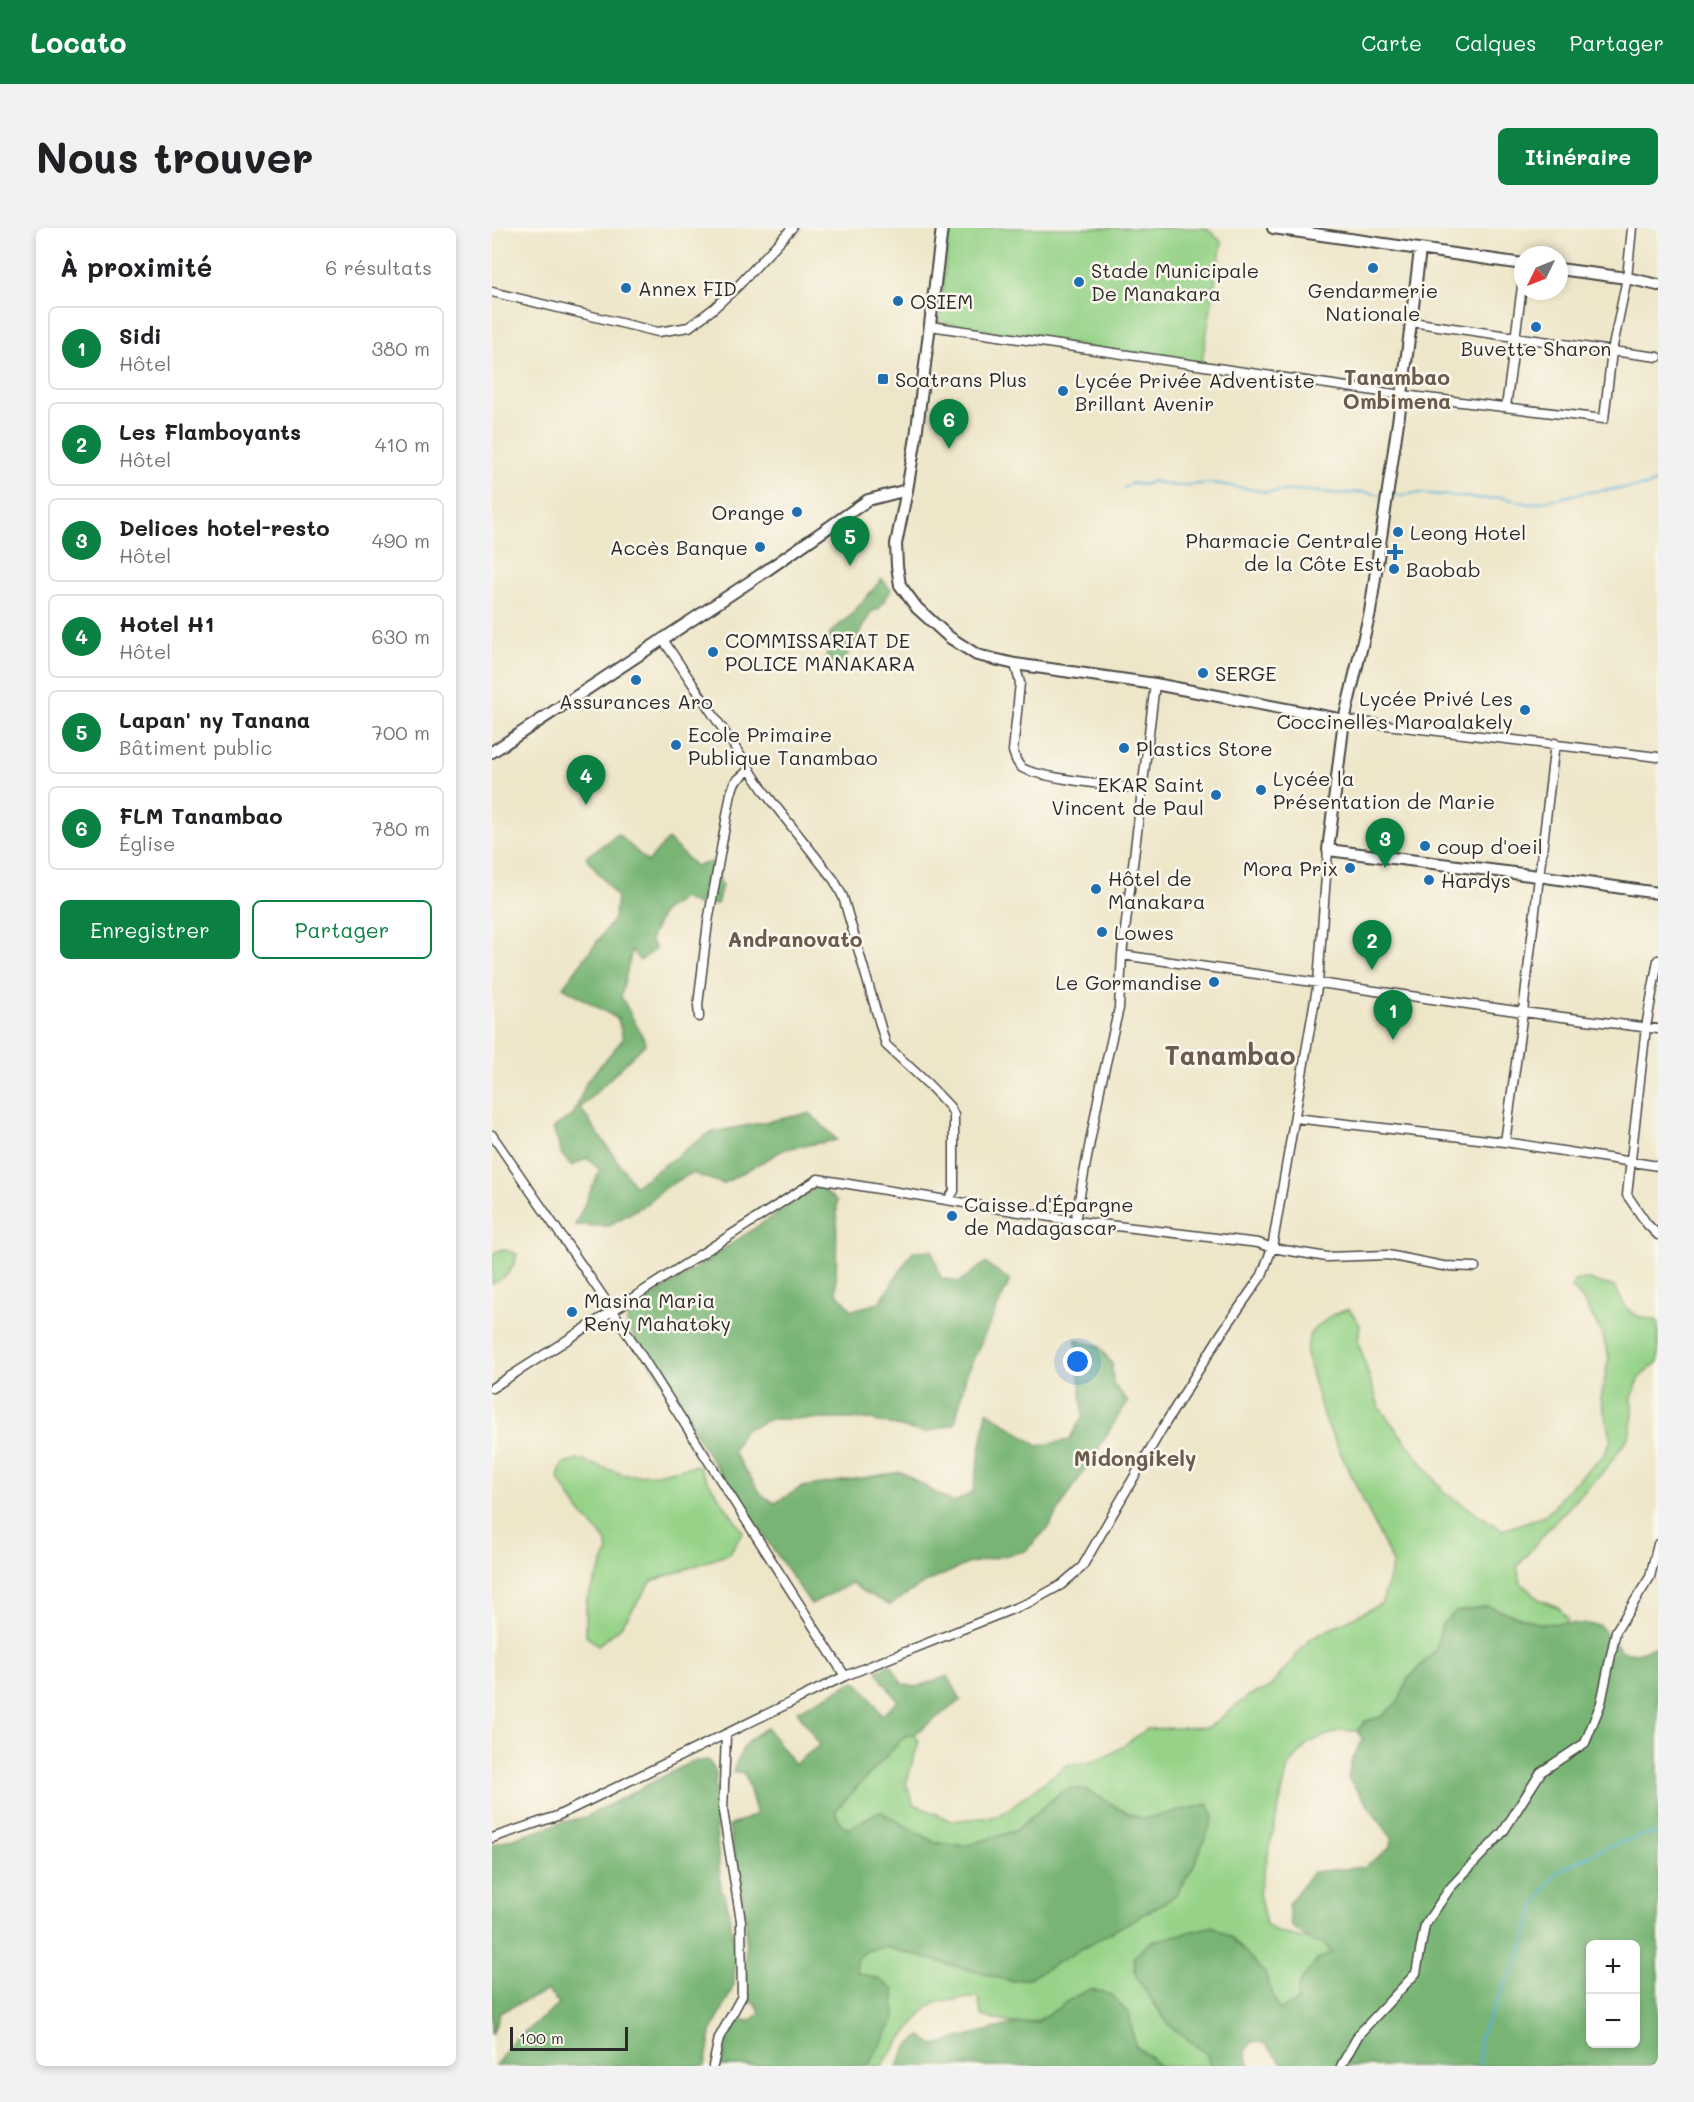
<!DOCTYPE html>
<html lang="fr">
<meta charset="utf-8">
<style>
:root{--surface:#fff;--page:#f2f2f2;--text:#202124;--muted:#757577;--line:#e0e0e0;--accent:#0b8043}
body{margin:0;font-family:Mali,sans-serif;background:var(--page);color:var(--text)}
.controls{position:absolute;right:18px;bottom:18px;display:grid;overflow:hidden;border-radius:9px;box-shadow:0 3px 9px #0003}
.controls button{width:54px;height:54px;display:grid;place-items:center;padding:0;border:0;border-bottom:2px solid var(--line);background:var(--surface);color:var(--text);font:30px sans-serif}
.compass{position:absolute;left:1022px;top:18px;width:54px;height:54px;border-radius:50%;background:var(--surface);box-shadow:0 3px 9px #0003;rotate:227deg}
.scale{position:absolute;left:18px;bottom:15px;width:118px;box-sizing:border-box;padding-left:6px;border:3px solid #2b2b2b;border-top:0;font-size:16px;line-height:21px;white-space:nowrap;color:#2b2b2b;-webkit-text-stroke:4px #fbf7ec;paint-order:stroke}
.you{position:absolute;left:586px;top:1134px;width:21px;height:21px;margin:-15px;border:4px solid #fff;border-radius:50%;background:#1a73e8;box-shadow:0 0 0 9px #1a73e833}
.badge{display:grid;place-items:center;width:39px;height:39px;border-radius:50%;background:var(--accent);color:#fff;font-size:20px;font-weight:700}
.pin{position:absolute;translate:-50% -50px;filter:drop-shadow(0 2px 3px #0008)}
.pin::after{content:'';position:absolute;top:32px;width:21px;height:18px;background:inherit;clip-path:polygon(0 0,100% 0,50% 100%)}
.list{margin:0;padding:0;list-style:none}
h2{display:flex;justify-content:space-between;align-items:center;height:78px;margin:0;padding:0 24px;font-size:26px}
h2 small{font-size:20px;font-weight:400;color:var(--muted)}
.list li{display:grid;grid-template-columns:39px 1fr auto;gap:18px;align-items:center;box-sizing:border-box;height:84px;margin:0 12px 12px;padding:0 12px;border:2px solid var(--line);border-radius:9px}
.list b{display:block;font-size:22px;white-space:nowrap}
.list p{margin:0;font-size:20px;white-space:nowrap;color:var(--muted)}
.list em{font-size:20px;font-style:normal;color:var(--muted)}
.actions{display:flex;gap:12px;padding:18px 24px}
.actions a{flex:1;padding:14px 0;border:2px solid var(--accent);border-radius:9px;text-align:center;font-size:21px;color:var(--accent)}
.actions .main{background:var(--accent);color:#fff}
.map{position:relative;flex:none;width:1166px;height:1838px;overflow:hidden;border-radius:9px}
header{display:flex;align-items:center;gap:36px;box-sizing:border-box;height:84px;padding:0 30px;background:var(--accent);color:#fff}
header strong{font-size:28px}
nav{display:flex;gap:33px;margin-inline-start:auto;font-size:21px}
.intro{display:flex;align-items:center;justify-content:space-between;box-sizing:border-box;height:144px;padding:0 36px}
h1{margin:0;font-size:42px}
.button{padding:15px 27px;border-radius:9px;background:var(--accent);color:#fff;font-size:21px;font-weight:700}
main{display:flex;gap:36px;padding:0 36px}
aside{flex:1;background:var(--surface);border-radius:9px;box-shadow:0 3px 9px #0003}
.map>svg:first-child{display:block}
.green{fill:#96d388;stroke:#607f5a;stroke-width:1.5}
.forest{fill:#78b574;stroke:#527050;stroke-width:1.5;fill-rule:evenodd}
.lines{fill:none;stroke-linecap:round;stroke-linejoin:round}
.stream{stroke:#5ab3d8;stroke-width:2}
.street-casing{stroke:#484743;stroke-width:11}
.secondary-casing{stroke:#484743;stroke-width:14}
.street{stroke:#fff;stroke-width:8}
.secondary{stroke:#fff;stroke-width:10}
.poi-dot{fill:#1f6fb2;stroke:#fbf7ec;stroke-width:2}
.labels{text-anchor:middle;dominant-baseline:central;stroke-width:5;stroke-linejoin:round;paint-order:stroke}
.poi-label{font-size:20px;fill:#2b2b2b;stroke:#fbf7ec;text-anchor:start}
.neighbourhood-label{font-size:21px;font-weight:bold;fill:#6b5b4c;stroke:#fbf7ec}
.district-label{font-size:26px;font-weight:bold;fill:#6b5b4c;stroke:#fbf7ec}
</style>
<header>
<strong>Locato</strong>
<nav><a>Carte</a><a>Calques</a><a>Partager</a></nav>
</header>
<div class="intro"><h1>Nous trouver</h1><a class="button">Itinéraire</a></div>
<main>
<aside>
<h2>À proximité<small>6 résultats</small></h2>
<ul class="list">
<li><span class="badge">1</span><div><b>Sidi</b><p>Hôtel</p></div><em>380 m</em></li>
<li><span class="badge">2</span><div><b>Les Flamboyants</b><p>Hôtel</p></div><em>410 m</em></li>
<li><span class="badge">3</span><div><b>Delices hotel-resto</b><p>Hôtel</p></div><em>490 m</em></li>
<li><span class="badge">4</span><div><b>Hotel H1</b><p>Hôtel</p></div><em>630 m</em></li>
<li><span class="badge">5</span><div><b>Lapan' ny Tanana</b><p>Bâtiment public</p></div><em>700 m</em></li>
<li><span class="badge">6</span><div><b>FLM Tanambao</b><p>Église</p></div><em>780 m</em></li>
</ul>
<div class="actions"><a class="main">Enregistrer</a><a>Partager</a></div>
</aside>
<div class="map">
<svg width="1166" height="1838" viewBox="0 0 1166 1838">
<rect width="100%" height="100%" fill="#fbf7ec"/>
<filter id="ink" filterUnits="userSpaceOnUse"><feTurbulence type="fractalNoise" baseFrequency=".0167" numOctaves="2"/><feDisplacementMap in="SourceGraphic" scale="12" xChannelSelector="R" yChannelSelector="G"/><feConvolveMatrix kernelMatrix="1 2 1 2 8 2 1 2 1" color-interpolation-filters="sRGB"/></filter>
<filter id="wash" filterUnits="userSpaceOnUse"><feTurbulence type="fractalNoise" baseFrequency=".008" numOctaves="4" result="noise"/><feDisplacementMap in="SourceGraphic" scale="24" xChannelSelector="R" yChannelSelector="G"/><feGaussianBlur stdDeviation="1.35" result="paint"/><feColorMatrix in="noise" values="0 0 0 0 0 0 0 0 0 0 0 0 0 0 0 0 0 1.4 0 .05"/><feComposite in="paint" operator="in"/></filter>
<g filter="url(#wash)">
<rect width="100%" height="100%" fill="#eee6c9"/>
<!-- green -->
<path class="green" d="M457,0H714L730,14L709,139L447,94Z
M10,1021L25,1026C22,1042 14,1049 0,1056V1026Z
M1093,1051L1123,1059C1136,1085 1137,1088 1166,1093V1134L1148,1149L1140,1169L1141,1187L1137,1208L1114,1241L1058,1299L1025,1339L1029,1355L1048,1372L1066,1379L1076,1391L1073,1395L1048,1396L995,1378L950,1396L944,1422L916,1451L907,1473L889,1489L874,1493L865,1503L848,1502L816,1515L796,1539L767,1665L774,1696L785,1704L832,1715L840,1725L807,1756L805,1774L787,1782L772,1744L676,1796L715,1826L718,1838H668L643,1817L637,1786L584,1768C542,1796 541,1802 490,1788L486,1769L444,1774L432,1783L395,1830L391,1838H376L380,1829L388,1752L365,1744L364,1731L374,1723L392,1719L519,1753L538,1750L716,1576L652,1591L635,1585L595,1562L567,1566L523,1603L473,1618L444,1615L387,1583L356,1601L348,1595L343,1583L413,1508L422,1506L427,1513L414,1556L422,1576L460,1593L507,1588L575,1537L595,1535L619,1526L655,1501L717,1499L758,1467L777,1460L818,1411L890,1375L901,1335L832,1190L814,1126L818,1105L840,1087L857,1081L868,1097L866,1113L887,1179L953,1265L1010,1302L1052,1288L1062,1279L1072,1265L1112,1227L1119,1212L1109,1171L1117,1129L1109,1103L1090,1071L1080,1059L1082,1053Z
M85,1231L133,1247L164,1246L205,1237L251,1304L237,1326L160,1353L127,1401L106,1417L94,1408V1373L116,1324L114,1312L86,1282L66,1250L70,1237Z"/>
<!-- forest -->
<path class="forest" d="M390,351L399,362L387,381L379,384L348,440L334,431L338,405L358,388Z
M126,606L156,634L176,611L203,638L220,634L230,657L225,676L205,677L191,670L170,685L158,712L164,721L148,733L140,722L129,768L154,815L88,880L143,958L217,905L318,885L345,912L293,921L231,956L200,945L172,960L156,975L116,998L83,997L108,942L95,930L80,938L70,927L61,900L81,887L95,853L131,811L126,791L71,759L122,691L125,669L94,629Z
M326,958L345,973L344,1064L360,1082L387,1075L421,1023L440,1022L449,1050L467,1054L493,1035L518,1052L474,1147L463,1196L433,1205L375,1191H279L252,1202L241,1224L270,1267L283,1275L310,1259L409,1244L461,1275L481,1264L495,1183L546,1218L577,1212L591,1188L584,1112L607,1118L620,1136L621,1156L636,1173L555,1301L533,1323L475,1336L429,1357L398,1377L370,1363L360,1355L319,1376L221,1234L135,1097L136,1085Z
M995,1378L1048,1396L1073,1395L1107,1397L1130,1423L1144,1425L1166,1418V1838H792L774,1816L761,1813L753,1823L758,1838H718L715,1826L676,1796L644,1749L642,1729L658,1714L721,1698L740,1710L772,1744L787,1782L805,1774L807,1756L825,1732L840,1725L832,1715L821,1714L799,1698L796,1676L821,1644L872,1639L899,1619L900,1610L856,1550L860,1530L871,1512L865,1503L874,1493L889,1489L907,1473L916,1451L944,1422L950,1396L964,1384ZM1098,1716H1144V1816H1098Z
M396,1437L400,1438L410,1456L424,1459L456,1448L469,1472L422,1506L413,1508L343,1583L348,1595L356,1601L387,1583L444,1615L473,1618L523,1603L567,1566L579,1560L595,1562L635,1585L652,1591L716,1576L722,1588L701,1640L682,1669L538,1750L519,1753L393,1719L374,1723L364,1731L365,1744L388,1752L402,1762L403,1790L376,1838H229L242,1790L257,1793L268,1785L265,1777L253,1770L254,1691L237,1598L265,1586L253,1546L241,1544C251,1518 251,1514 275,1500L302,1536L328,1517L305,1483L363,1453C376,1462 380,1475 390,1487L406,1473L390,1452L385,1442Z
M216,1532L224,1544L222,1576L229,1662L234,1669L243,1720L242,1757L219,1805L213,1838H3L22,1812L68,1776L55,1763L8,1784L0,1807V1617L71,1594L94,1589L199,1534Z
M599,1761L620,1767L637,1786L643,1817L668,1838H405L415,1819L429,1808L442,1817L520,1796L545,1794L584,1768Z"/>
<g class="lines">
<!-- stream -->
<path class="stream" d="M632,260L640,255L652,257L660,253L683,258L721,255L774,264L809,262L847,266L871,264L891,267
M900,268L925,265L996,271L1008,269L1038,276L1096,264L1156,258L1166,253
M988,1838L987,1810L1026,1731L1046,1671L1065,1644L1106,1623L1150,1607L1166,1605"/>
</g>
</g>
<g filter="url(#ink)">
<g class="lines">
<!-- street casing -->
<g class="street-casing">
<path id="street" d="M0,64L166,104L197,99L221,81L246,58L300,0
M919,94L1120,123L1135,50L1140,0
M438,98L910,167L1112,191L1120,123L1166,129
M1014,179L1031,51
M170,410L274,566L342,652L351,669L394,817L436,856L458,879L462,887V963L456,972
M523,436L528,455L521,523C523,529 524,535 529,539C540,549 630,559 650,561
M663,456L630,727L627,780L609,856L583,993L766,1015L780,1020L826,754L836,622
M852,492L1166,529
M630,727L1031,784L1166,801
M1166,732L1154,799L1135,967L1155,996L1166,1007
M207,789L206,777L216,694L239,565L243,554L258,541
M803,890L1013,914L1166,938
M0,907L121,1083L353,1448L538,1374L569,1357L590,1339L671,1199L729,1106L770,1047L780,1020L835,1029L896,1027L951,1038L983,1039
M1013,914L1031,784L1063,515
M0,1160L326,951L583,993
M0,1610L65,1588L353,1448
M221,1838L227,1810L250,1768L249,1693L231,1583L234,1507
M849,1838L867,1806L924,1745L933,1697L958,1660L1011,1604L1049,1544L1093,1515L1109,1475L1124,1403L1158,1349L1166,1316"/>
</g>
<!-- secondary casing -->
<g class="secondary-casing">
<path id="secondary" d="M781,0L1031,36
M928,22L910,167L878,384L852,492L836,622L1046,648L1166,665
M1067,41L1135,50L1166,57
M415,262L404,316L405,338L408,357L425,380L457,409L485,427L523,436L663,456L852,492
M0,524L268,347L376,272L415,262L424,209L450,0"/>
</g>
<!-- street -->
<use href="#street" class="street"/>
<!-- secondary -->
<use href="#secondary" class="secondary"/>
</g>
</g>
<!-- markers -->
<g class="poi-dot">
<circle cx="881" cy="40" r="6"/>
<circle cx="587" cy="54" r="6"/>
<circle cx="134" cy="60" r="6"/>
<circle cx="406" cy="73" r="6"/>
<circle cx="1044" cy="99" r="6"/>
<rect x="385" y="145" width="12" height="12" rx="3"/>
<circle cx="571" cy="163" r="6"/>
<circle cx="305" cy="284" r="6"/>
<circle cx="906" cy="304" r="6"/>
<circle cx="268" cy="319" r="6"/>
<path d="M900 315h6v6h6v6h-6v6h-6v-6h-6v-6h6z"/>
<circle cx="902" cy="341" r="6"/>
<circle cx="221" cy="424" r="6"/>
<circle cx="711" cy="445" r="6"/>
<circle cx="144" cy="452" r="6"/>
<circle cx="1033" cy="482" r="6"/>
<circle cx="184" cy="517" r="6"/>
<circle cx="632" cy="520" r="6"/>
<circle cx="769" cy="562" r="6"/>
<circle cx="724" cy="567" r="6"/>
<circle cx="933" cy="618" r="6"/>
<circle cx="858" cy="640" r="6"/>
<circle cx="937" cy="652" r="6"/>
<circle cx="604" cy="661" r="6"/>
<circle cx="610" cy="704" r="6"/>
<circle cx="722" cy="754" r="6"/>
<circle cx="460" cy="988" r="6"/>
<circle cx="80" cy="1084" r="6"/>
</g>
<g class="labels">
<!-- poi labels -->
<g class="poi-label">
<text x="599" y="42">Stade Municipale<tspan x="599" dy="23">De Manakara</tspan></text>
<text x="146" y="60">Annex FID</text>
<text x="881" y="62" text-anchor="middle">Gendarmerie<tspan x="881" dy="23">Nationale</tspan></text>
<text x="418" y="73">OSIEM</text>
<text x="1044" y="120" text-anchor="middle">Buvette Sharon</text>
<text x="403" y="151">Soatrans Plus</text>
<text x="583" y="152">Lycée Privée Adventiste<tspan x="583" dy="23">Brillant Avenir</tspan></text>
<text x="293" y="284" text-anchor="end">Orange</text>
<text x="918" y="304">Leong Hotel</text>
<text x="891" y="312" text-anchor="end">Pharmacie Centrale<tspan x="891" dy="23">de la Côte Est</tspan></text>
<text x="256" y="319" text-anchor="end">Accès Banque</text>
<text x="914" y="341">Baobab</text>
<text x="233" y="412">COMMISSARIAT DE<tspan x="233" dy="23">POLICE MANAKARA</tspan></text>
<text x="723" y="445">SERGE</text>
<text x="1021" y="470" text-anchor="end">Lycée Privé Les<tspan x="1021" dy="23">Coccinelles Maroalakely</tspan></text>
<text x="144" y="473" text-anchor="middle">Assurances Aro</text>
<text x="196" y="506">Ecole Primaire<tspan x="196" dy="23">Publique Tanambao</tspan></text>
<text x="644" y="520">Plastics Store</text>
<text x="781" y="550">Lycée la<tspan x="781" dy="23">Présentation de Marie</tspan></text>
<text x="712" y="556" text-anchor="end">EKAR Saint<tspan x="712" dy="23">Vincent de Paul</tspan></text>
<text x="945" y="618">coup d'oeil</text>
<text x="846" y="640" text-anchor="end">Mora Prix</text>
<text x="616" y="650">Hôtel de<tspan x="616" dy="23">Manakara</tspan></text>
<text x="949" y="652">Hardys</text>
<text x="622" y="704">Lowes</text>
<text x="710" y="754" text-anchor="end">Le Gormandise</text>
<text x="472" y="976">Caisse d'Épargne<tspan x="472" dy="23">de Madagascar</tspan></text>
<text x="92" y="1072">Masina Maria<tspan x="92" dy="23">Reny Mahatoky</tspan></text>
</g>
<!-- neighbourhood labels -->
<g class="neighbourhood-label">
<text x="905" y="148">Tanambao<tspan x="905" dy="24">Ombimena</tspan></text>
<text x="303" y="710">Andranovato</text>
<text x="643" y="1229">Midongikely</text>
</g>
<!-- district labels -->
<g class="district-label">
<text x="738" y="827">Tanambao</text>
</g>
</g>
</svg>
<div class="controls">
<button>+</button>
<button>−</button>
</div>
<svg class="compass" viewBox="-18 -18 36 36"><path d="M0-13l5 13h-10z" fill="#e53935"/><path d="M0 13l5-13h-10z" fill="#757577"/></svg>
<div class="scale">100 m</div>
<div class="you"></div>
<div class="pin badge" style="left:901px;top:812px">1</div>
<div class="pin badge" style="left:880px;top:742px">2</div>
<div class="pin badge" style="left:893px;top:640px">3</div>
<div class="pin badge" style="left:94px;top:577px">4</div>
<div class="pin badge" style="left:358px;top:338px">5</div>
<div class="pin badge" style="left:457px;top:221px">6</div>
</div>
</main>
